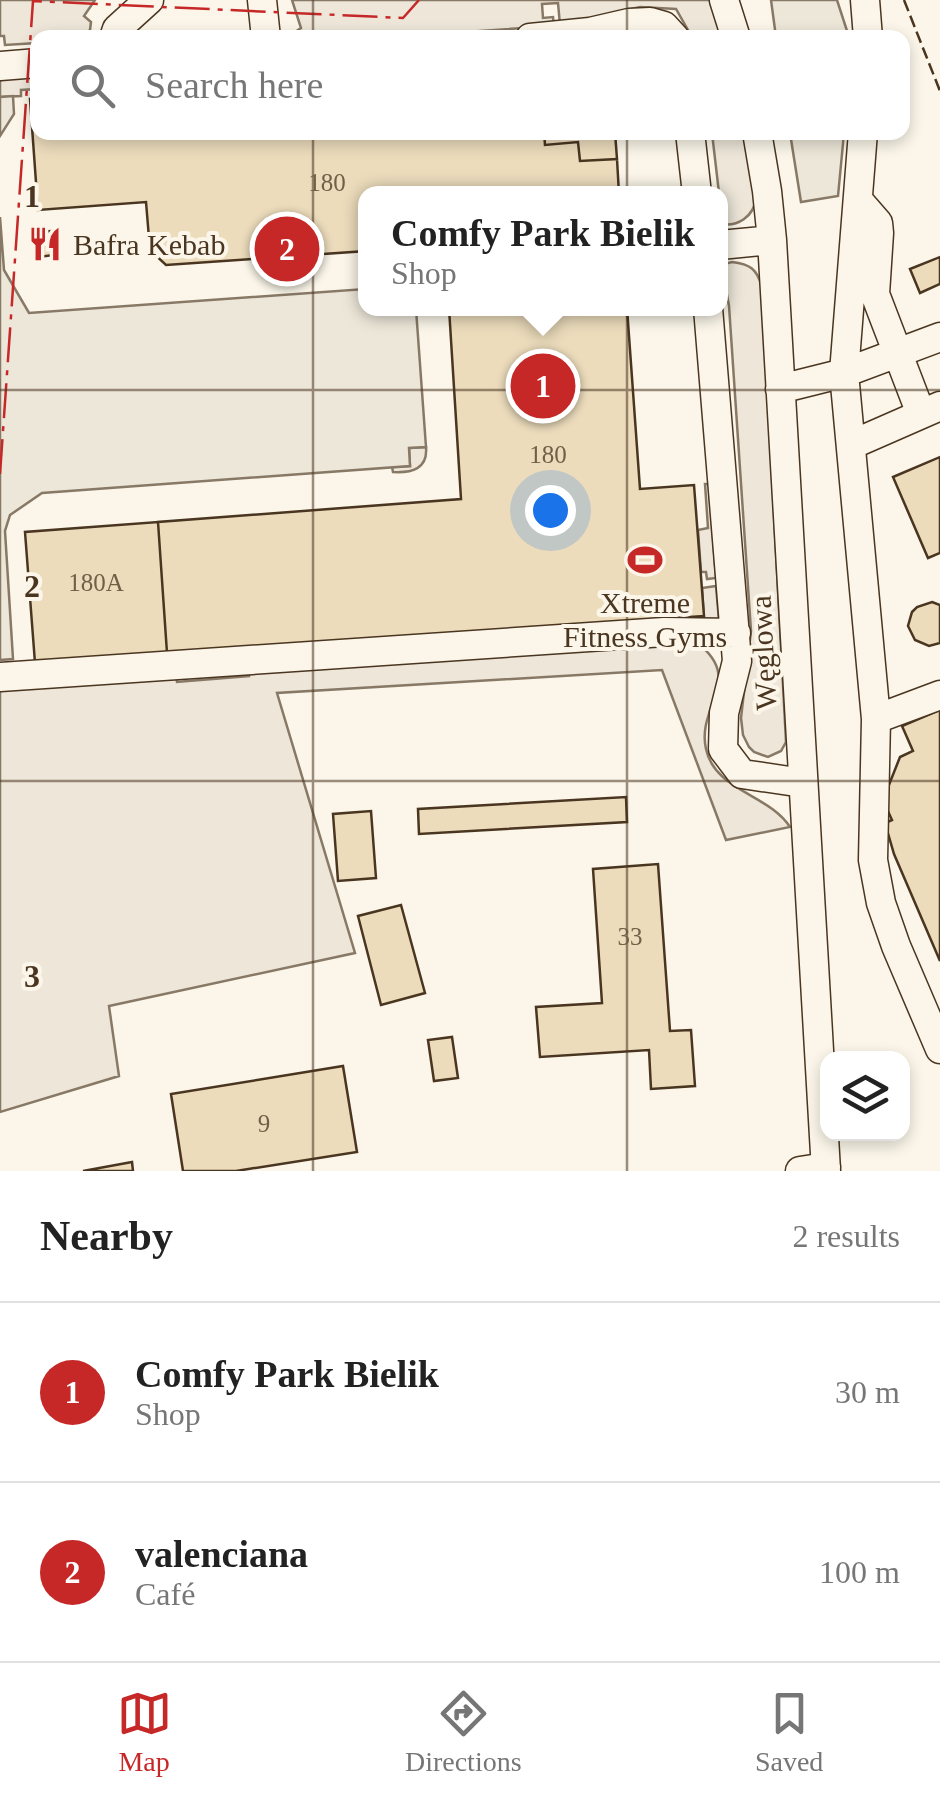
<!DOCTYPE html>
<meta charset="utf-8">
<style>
:root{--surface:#fff;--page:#f2f2f2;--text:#222;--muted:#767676;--line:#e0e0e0;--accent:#c62828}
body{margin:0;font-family:"Times New Roman",serif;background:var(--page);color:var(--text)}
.controls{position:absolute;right:30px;bottom:30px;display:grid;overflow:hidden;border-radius:20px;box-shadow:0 5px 15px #0003}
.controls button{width:90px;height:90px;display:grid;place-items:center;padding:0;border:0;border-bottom:2px solid var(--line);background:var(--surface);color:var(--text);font:50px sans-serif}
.you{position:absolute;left:550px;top:510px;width:35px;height:35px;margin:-25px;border:8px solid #fff;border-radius:50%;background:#1a73e8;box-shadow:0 0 0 15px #1a73e833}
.badge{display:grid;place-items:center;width:65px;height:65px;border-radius:50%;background:var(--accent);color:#fff;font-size:32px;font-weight:700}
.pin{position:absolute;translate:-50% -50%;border:5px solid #fff;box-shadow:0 2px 10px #0006}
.popup{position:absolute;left:358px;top:186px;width:370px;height:130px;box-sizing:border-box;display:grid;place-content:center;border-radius:20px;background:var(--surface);filter:drop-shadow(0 2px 8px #0005);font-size:32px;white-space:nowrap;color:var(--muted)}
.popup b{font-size:38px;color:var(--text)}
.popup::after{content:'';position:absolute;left:50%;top:100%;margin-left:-20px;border:20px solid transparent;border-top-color:var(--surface)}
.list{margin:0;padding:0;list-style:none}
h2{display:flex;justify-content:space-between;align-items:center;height:130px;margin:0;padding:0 40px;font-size:42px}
h2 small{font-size:32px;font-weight:400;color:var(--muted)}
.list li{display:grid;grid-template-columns:65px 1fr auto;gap:30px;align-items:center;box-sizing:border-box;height:180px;padding:0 40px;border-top:2px solid var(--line)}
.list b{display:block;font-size:38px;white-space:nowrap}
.list p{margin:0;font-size:32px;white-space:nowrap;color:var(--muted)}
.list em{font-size:32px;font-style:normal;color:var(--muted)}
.icon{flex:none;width:55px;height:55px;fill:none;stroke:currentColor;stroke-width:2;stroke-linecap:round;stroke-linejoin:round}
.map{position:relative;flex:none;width:940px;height:1171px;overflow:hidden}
.search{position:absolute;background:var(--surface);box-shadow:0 5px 15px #0003;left:30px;right:30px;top:30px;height:110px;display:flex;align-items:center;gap:25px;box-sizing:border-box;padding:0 35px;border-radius:20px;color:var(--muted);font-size:38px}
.sheet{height:490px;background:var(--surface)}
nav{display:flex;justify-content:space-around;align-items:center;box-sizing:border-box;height:140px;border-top:2px solid var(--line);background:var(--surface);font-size:28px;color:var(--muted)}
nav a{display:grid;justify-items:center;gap:5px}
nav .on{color:var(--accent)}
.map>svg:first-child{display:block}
.green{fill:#ede6d9;stroke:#887966;stroke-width:2.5}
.parking{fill:#ede7d9;stroke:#887966;stroke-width:2.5}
.building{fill:#ecdcbc;stroke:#4a3520;stroke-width:2.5}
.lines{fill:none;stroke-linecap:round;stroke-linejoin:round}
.minor-casing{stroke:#4a3520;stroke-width:31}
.minor{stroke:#fbf6e9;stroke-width:28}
.fence{stroke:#4a3520;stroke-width:2.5;stroke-dasharray:12 5;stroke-linecap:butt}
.power{stroke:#c62828;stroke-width:2.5;stroke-dasharray:35 8 5 8;stroke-linecap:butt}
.grid{fill:none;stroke:#4a3520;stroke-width:2.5;stroke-opacity:0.55}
.labels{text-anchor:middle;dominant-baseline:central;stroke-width:8;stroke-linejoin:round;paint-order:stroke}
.number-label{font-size:25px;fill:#725f47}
.poi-label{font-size:30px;fill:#4a3520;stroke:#fbf6e9;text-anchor:start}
.street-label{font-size:30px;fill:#4a3520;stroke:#fbf6e9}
.grid-label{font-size:32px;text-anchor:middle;font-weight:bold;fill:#4a3520;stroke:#fbf6e9;stroke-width:8;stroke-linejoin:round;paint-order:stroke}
</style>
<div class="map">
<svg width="940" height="1171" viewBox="0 0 940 1171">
<rect width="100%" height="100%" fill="#fbf6e9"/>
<!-- green -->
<path class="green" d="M0,0H95L84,16L91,22L90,30L82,37L38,38L37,43L5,45L4,36H0Z
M292,0H711L723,37H692L676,9L640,7L560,25L558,3L542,4L543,18L553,17L554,26L390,37L286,38L301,28Z
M37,77V89L21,90V96L0,97V79Z
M712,133H744C747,148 756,184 756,198C754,217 737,227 721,224L720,194L719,193Z
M732,262C750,264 757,269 762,287L786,742L781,751L768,757L754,752L749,747L743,735L741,718L751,631L729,306L722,267L724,264Z
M426,447C428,469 412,473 393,472L392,467L410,466L409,448Z
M705,484H709L716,578L707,579L706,572H701L698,530L708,528Z
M716,586L719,621H667L704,618L702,588Z
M696,642C746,679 696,706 706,749C715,791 769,794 790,827L726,840L662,670L277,693L355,953L109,1006L119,1076L0,1112V688L176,676L177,682L249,676V670Z"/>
<!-- parking -->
<path class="parking" d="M771,0H837L849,37H776Z
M13,96L14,114L0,136V97Z
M790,133H844L838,196L801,202Z
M0,217L4,270L29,313L365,289L366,308L416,309L426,447L409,448L410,466L42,493L10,515L5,531L13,659L0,660Z"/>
<!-- building -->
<path class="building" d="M30,99H38V132H544L545,145L578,142L580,161L617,159L619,194H366V251L166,265L150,250L146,202L38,210Z
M544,132H615L617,159L580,161L578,142L545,145Z
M51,231L54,255L38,257L36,232Z
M940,257V284L920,293L910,269Z
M449,308H627L640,489L694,485L704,616L167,653L158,522L461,499Z
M940,457V553L928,558L893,477Z
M158,522L167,653L35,663L25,532Z
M932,602L940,605V643L929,646L915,640L908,626L912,612L917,607Z
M940,710V961L894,854L885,823L892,820L883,800L900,757L913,751L902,726Z
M626,797L627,822L419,834L418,809Z
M371,811L376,878L338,881L333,814Z
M658,864L670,1031L691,1030L695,1086L651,1089L649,1050L540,1057L536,1007L602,1003L593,869Z
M401,905L425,993L381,1005L358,916Z
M452,1037L458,1078L434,1081L428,1040Z
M343,1066L357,1152L236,1171H183L171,1094Z
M132,1162L133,1171H83Z"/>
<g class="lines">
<!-- minor casing -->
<g class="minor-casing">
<path id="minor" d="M262,0L266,38
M724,0L736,38
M865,0L868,38
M114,38L117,29L149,0
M530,38L590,32L629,23L650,22L664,26L675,38
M0,66L38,63
M690,132L697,194
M757,132L767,191L772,240L826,1171
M863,132L844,373L876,719L873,860L881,903L896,946L940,1049
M858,200L878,223L879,233L875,294L921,414
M720,245L772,240
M708,308L737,661L724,713L723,749L742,774L803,783
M780,389L844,373L940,337
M851,445L940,406
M0,677L664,632L736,633
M876,719L940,695
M800,1171L826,1167"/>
</g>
<!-- minor -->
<use href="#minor" class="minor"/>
<!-- fence -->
<path class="fence" d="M904,0L940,91"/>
<!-- power -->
<path class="power" d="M0,474L33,1L403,18L419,0"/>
</g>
<!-- grid -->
<path class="grid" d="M313,0V38M627,0V38M313,132V1171M627,132V1171M0,390H940M0,781H940"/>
<!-- icons -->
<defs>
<g id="restaurant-bare" transform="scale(2.7)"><path d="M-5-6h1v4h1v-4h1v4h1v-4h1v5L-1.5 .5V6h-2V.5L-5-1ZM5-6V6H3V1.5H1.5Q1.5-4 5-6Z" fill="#c62828" stroke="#fbf6e9" stroke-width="2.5" paint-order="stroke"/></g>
<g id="stadium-bare" transform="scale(2.7)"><path d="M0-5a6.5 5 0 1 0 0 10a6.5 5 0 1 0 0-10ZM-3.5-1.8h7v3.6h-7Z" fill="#c62828" stroke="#fbf6e9" stroke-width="2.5" paint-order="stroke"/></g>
</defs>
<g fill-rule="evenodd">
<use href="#restaurant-bare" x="45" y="244"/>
<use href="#stadium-bare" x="645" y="560"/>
</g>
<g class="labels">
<!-- number labels -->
<g class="number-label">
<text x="327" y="182">180</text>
<text x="548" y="454">180</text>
<text x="96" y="582">180A</text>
<text x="630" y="936">33</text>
<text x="264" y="1123">9</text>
</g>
<!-- poi labels -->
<g class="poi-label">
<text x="73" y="244">Bafra Kebab</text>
<text x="645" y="602" text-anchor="middle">Xtreme<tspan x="645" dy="34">Fitness Gyms</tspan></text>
</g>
<!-- street labels -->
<g class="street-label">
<text transform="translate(763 653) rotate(-93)">Węglowa</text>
</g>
</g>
<g class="grid-label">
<text x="32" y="207">1</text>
<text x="32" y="597">2</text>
<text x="32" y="987">3</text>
</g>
</svg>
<div class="controls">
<button><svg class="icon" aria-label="layers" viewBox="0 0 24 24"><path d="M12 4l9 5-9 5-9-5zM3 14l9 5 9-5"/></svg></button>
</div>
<div class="you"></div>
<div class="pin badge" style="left:543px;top:386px">1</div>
<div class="popup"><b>Comfy Park Bielik</b>Shop</div>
<div class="pin badge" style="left:287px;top:249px">2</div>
<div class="search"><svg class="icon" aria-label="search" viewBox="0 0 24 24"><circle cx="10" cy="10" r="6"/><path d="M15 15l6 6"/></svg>Search here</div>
</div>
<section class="sheet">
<h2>Nearby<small>2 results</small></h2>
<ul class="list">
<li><span class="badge">1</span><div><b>Comfy Park Bielik</b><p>Shop</p></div><em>30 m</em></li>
<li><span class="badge">2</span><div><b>valenciana</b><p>Café</p></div><em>100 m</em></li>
</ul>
</section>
<nav>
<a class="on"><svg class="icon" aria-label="map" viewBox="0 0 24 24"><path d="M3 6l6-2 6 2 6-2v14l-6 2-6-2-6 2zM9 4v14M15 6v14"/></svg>Map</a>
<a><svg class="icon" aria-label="directions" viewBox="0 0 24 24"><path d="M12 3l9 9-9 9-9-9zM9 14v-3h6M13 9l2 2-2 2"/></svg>Directions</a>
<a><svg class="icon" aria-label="saved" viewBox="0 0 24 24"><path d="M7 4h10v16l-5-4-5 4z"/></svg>Saved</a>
</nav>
